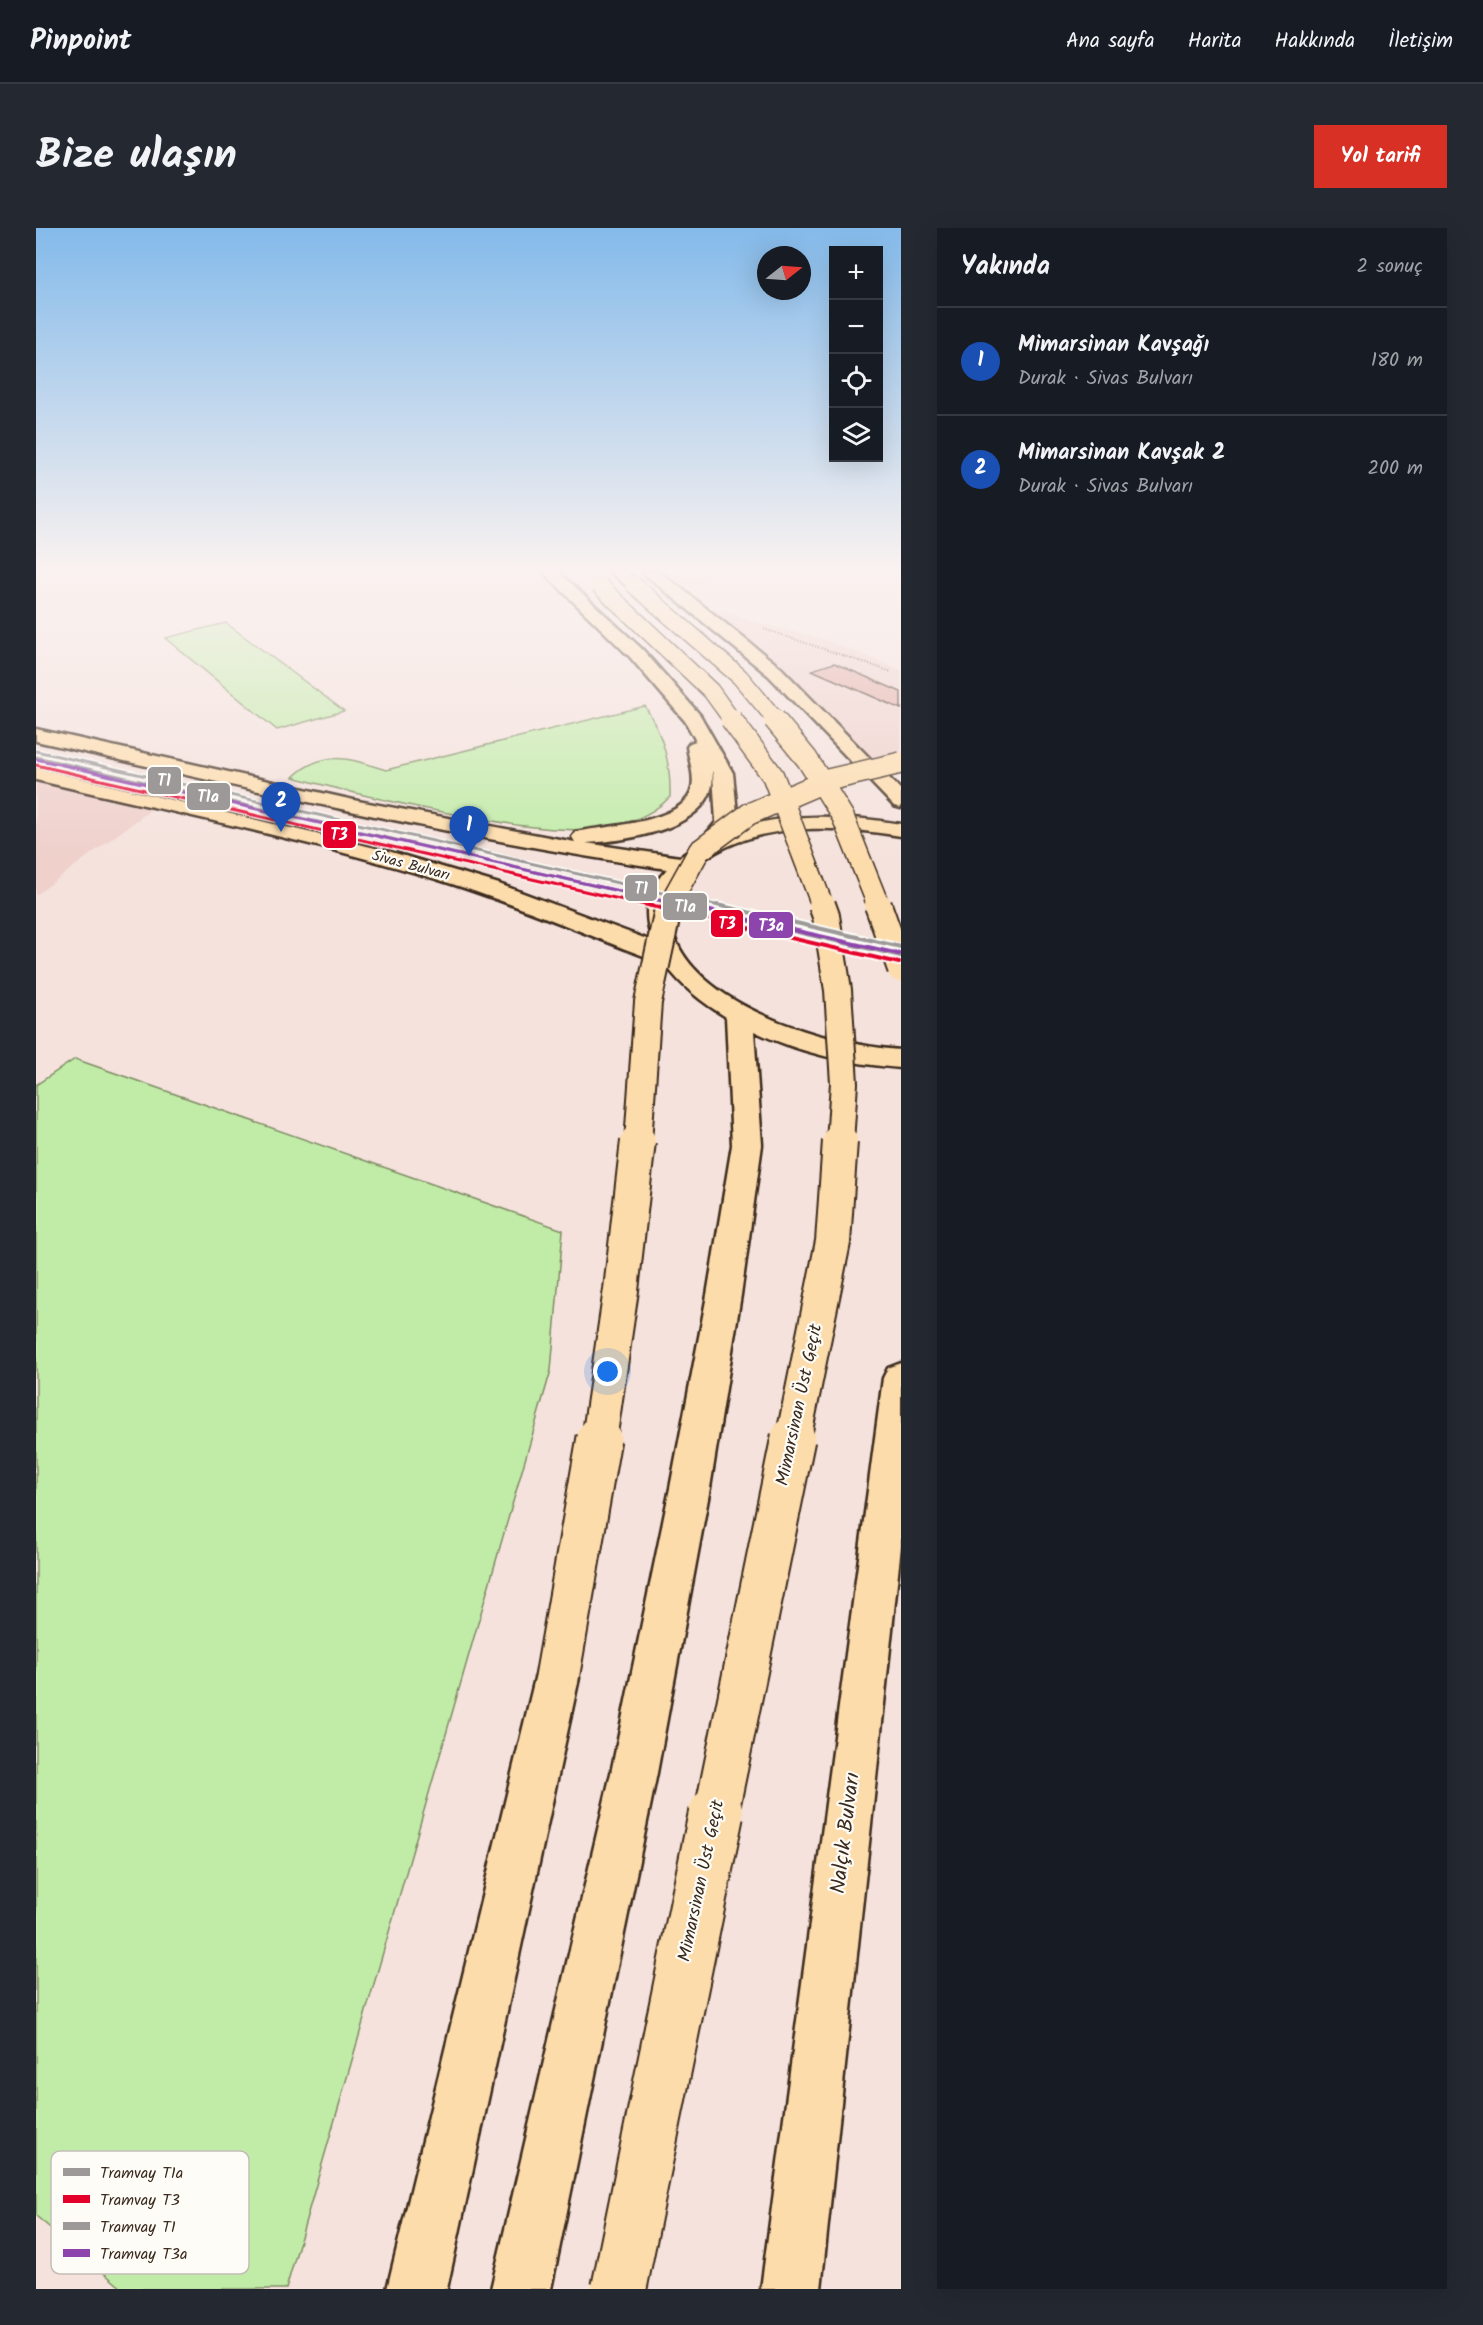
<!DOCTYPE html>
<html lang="tr">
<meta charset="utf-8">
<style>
:root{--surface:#171b24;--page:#242831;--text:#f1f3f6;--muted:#9ea1a6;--line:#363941;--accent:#d93025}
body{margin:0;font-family:Kalam,sans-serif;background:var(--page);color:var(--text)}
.controls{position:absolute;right:18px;top:18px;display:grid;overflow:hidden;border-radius:0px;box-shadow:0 6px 24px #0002}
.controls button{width:54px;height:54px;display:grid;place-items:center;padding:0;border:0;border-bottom:2px solid var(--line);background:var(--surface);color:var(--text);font:30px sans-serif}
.compass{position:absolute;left:721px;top:18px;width:54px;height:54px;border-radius:50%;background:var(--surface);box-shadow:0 6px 24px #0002;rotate:73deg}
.you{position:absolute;left:572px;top:1144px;width:21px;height:21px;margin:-15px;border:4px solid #fff;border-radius:50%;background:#1a73e8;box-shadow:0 0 0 9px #1a73e833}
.badge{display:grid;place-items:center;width:39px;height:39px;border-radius:50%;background:var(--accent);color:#fff;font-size:20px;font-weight:700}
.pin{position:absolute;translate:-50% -50px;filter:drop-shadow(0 2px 3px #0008)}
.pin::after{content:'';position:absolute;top:32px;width:21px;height:18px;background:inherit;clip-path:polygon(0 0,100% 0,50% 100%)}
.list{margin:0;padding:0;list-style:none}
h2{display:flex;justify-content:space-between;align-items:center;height:78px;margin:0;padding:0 24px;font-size:26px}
h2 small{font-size:20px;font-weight:400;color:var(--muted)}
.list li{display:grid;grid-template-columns:39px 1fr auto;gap:18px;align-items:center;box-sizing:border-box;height:108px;padding:0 24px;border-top:2px solid var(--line)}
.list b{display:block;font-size:22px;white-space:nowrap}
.list p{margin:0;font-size:20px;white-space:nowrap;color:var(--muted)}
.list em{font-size:20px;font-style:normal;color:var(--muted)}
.icon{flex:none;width:33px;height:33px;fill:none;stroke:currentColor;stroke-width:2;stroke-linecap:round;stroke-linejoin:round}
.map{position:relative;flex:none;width:865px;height:2061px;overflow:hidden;border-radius:0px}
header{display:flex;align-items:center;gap:36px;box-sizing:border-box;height:84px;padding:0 30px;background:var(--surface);border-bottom:2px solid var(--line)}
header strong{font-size:28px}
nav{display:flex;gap:33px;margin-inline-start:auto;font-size:21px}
.intro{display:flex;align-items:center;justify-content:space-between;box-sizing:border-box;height:144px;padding:0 36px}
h1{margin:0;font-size:42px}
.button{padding:15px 27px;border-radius:0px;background:var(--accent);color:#fff;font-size:21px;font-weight:700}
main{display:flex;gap:36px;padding:0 36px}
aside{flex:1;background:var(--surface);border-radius:0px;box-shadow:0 6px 24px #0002}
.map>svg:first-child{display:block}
.built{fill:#efd0cb}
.green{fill:#c1eca8;stroke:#7e8b63;stroke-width:1.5}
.building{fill:#e1a7a1;stroke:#3b2a1e;stroke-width:1.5}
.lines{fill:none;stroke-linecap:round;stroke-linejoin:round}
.highway-casing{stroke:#3b2a1e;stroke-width:5}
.path{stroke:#3b2a1e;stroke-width:2;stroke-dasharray:1 2;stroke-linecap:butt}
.highway{fill:#fddcac;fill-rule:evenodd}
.highway-bridge-far5-casing{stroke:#3b2a1e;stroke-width:19;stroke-linecap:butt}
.highway-bridge-far4-casing{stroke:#3b2a1e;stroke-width:24;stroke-linecap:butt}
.highway-bridge-far3-casing{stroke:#3b2a1e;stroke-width:30;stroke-linecap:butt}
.highway-bridge-far2-casing{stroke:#3b2a1e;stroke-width:38;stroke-linecap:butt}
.highway-bridge-far1-casing{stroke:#3b2a1e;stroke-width:47;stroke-linecap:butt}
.highway-bridge-casing{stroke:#3b2a1e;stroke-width:58;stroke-linecap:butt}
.highway-bridge-far5{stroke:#fddcac;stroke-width:16}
.highway-bridge-far4{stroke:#fddcac;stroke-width:21}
.highway-bridge-far3{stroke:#fddcac;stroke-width:26}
.highway-bridge-far2{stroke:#fddcac;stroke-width:34}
.highway-bridge-far1{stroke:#fddcac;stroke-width:43}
.highway-bridge{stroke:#fddcac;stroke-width:54}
.tram-1-far1-casing{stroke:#fdfcf7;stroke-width:6}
.tram-1-casing{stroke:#fdfcf7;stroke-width:8}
.tram-2-far1-casing{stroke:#fdfcf7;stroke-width:6}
.tram-2-casing{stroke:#fdfcf7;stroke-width:8}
.tram-3-far1-casing{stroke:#fdfcf7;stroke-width:6}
.tram-3-casing{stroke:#fdfcf7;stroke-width:8}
.tram-4-far1-casing{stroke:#fdfcf7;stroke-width:6}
.tram-4-casing{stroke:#fdfcf7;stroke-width:8}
.tram-1-far1{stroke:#9c9998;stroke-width:3}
.tram-1{stroke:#9c9998;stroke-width:4}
.tram-2-far1{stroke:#e4002b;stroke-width:3}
.tram-2{stroke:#e4002b;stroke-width:4}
.tram-3-far1{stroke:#9c9998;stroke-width:3}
.tram-3{stroke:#9c9998;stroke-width:4}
.tram-4-far1{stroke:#8e44ad;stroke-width:3}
.tram-4{stroke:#8e44ad;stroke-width:4}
.labels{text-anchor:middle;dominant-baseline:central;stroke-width:4.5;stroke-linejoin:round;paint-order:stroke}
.far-street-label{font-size:15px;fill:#3b2a1e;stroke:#fdfcf7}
.street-label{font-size:18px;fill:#3b2a1e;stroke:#fdfcf7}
.near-street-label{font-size:21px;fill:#3b2a1e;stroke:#fdfcf7}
.key{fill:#fdfcf7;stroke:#c3bdb6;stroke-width:1.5}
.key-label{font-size:16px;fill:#3b2a1e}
.line-badge{stroke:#fdfcf7;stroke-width:2}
.badge-label{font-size:16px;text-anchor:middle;font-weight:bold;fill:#fff}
</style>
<header>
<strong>Pinpoint</strong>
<nav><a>Ana sayfa</a><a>Harita</a><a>Hakkında</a><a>İletişim</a></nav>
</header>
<div class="intro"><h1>Bize ulaşın</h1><a class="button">Yol tarifi</a></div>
<main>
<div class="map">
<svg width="865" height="2061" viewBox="0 0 865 2061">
<rect width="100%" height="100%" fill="#f5e2dd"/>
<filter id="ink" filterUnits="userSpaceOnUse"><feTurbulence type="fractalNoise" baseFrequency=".0167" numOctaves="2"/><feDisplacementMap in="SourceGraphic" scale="12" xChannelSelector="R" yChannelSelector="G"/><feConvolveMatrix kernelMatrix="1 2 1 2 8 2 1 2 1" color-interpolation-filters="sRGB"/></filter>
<g filter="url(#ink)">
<!-- built -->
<path class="built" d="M616,344H687L666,349L665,359L634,356Z
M669,382H688L711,392L787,411L865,442V526L840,533L755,455Z
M0,525L148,557L0,667Z"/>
<!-- green -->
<path class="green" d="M190,395L308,483L241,502L129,410Z
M609,478C627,508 635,534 634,569C583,621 486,598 423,587C367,577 312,564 257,549C287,520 316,531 350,542Z
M39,831L527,1002L515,1142L250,2061H87L0,1988V857Z"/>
<!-- building -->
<path class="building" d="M798,435L865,464V481L776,442Z"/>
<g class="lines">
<!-- highway casing -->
<g class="highway-casing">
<path id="highway" d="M507,344H523L606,421L664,487L697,545L702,595L696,602C751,584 809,587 865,596V608C797,597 710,592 655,642C642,655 632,671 634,690C643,776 794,818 865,822V840C815,836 763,825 718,803L726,917L705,1067L674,1260L621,1545L515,2061H455L575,1545L634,1260L671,1067L696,917L690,789C666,774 646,759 629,736C558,710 488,679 416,656C279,613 139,585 0,552V540L352,623L463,656L616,713C607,684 609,664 631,641C418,610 209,560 0,513V501L322,573L539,614L536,609L539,604C566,598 649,596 656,560C659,547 653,532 651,519L654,515L660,513L649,493L594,429ZM676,543L677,545L680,594L661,617L644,629L550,615C592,613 684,600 676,543Z
M574,344H591L605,356L602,359H592Z
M606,344H623L641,357L745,440L865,562V580L858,578L733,448Z
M865,1135V1318L785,2061H725L847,1150L852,1140Z
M521,1428L537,1435L543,1450L411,2061H351L499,1450L505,1435Z"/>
</g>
<!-- path -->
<path class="path" d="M728,401L856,444"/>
<!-- highway -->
<use href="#highway" class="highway"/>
<!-- highway-bridge-far5 casing -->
<g class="highway-bridge-far5-casing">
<path id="highway-bridge-far5" d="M597,356L704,449L740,492
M563,357L675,463L696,492"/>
</g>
<!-- highway-bridge-far4 casing -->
<g class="highway-bridge-far4-casing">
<path id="highway-bridge-far4" d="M695,491L737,548L787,679
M738,491L771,531L807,589L843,679
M632,679L663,623L713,586L792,552L865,535"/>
</g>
<!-- highway-bridge-far3 casing -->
<g class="highway-bridge-far3-casing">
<path id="highway-bridge-far3" d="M786,677L790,688L802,762L808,855L804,914
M842,677L865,741
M602,914L612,774L633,677"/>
</g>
<!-- highway-bridge-far2 casing -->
<g class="highway-bridge-far2-casing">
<path id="highway-bridge-far2" d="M563,1212L585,1062L602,913
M757,1212L797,1014L804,913"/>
</g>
<!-- highway-bridge-far1 casing -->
<g class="highway-bridge-far1-casing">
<path id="highway-bridge-far1" d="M521,1450L563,1210
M680,1587L757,1210"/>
</g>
<!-- highway-bridge casing -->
<g class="highway-bridge-casing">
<path id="highway-bridge" d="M583,2061L680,1586"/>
</g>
<!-- highway-bridge-far5 -->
<use href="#highway-bridge-far5" class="highway-bridge-far5"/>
<!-- highway-bridge-far4 -->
<use href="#highway-bridge-far4" class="highway-bridge-far4"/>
<!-- highway-bridge-far3 -->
<use href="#highway-bridge-far3" class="highway-bridge-far3"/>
<!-- highway-bridge-far2 -->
<use href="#highway-bridge-far2" class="highway-bridge-far2"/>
<!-- highway-bridge-far1 -->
<use href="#highway-bridge-far1" class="highway-bridge-far1"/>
<!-- highway-bridge -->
<use href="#highway-bridge" class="highway-bridge"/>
<!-- tram-1-far1 casing -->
<g class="tram-1-far1-casing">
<path id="tram-1-far1" d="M0,529L651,679"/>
</g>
<!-- tram-1 casing -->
<g class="tram-1-casing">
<path id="tram-1" d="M645,677L865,728"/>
</g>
<!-- tram-2-far1 casing -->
<g class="tram-2-far1-casing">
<path id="tram-2-far1" d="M0,537L618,679"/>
</g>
<!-- tram-2 casing -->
<g class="tram-2-casing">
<path id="tram-2" d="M612,677L863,735"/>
</g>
<!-- tram-3-far1 casing -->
<g class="tram-3-far1-casing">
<path id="tram-3-far1" d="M0,523L688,679"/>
</g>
<!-- tram-3 casing -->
<g class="tram-3-casing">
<path id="tram-3" d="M681,677L865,719"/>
</g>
<!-- tram-4-far1 casing -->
<g class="tram-4-far1-casing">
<path id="tram-4-far1" d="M0,531L654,679"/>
</g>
<!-- tram-4 casing -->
<g class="tram-4-casing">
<path id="tram-4" d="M648,677L863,726"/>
</g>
<!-- tram-1-far1 -->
<use href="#tram-1-far1" class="tram-1-far1"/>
<!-- tram-1 -->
<use href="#tram-1" class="tram-1"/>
<!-- tram-2-far1 -->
<use href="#tram-2-far1" class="tram-2-far1"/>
<!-- tram-2 -->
<use href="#tram-2" class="tram-2"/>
<!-- tram-3-far1 -->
<use href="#tram-3-far1" class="tram-3-far1"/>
<!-- tram-3 -->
<use href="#tram-3" class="tram-3"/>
<!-- tram-4-far1 -->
<use href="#tram-4-far1" class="tram-4-far1"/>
<!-- tram-4 -->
<use href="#tram-4" class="tram-4"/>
</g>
</g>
<!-- sky -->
<linearGradient id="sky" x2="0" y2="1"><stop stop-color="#84baea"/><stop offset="0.54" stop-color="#faf2f0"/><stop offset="1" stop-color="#faf2f0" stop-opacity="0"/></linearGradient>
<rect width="865" height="633" fill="url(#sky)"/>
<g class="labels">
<!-- far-street labels -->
<g class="far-street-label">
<text transform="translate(375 638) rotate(15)">Sivas Bulvarı</text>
</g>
<!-- street labels -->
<g class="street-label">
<text transform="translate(764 1177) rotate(-78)">Mimarsinan Üst Geçit</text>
<text transform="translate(666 1653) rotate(-78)">Mimarsinan Üst Geçit</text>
</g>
<!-- near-street labels -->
<g class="near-street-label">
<text transform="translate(810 1605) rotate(-83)">Nalçık Bulvarı</text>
</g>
</g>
<!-- legend -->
<rect x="15" y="1923" width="198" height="123" rx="9" class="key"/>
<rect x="27" y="1940" width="27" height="8" fill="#9c9998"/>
<rect x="27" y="1967" width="27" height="8" fill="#e4002b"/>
<rect x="27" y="1994" width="27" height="8" fill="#9c9998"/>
<rect x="27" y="2021" width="27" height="8" fill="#8e44ad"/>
<g class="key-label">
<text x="64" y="1950">Tramvay T1a</text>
<text x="64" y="1977">Tramvay T3</text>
<text x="64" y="2004">Tramvay T1</text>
<text x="64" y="2031">Tramvay T3a</text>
</g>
<g class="line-badge">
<rect x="111" y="538" width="35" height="29" rx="6" fill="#9c9998"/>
<rect x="150" y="554" width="45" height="29" rx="6" fill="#9c9998"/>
<rect x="286" y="592" width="35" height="29" rx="6" fill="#e4002b"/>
<rect x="588" y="646" width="34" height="28" rx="6" fill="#9c9998"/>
<rect x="626" y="664" width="46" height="29" rx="6" fill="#9c9998"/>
<rect x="674" y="681" width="34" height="29" rx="6" fill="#e4002b"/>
<rect x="712" y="683" width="46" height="28" rx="6" fill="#8e44ad"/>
</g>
<g class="badge-label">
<text x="128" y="558">T1</text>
<text x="172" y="574">T1a</text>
<text x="303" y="612">T3</text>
<text x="605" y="666">T1</text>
<text x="649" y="684">T1a</text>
<text x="691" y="701">T3</text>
<text x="735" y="703">T3a</text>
</g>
</svg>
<div class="controls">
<button>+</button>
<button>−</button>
<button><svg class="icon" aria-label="locate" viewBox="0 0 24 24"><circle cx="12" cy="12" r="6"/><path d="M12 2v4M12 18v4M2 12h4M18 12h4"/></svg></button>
<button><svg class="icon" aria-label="layers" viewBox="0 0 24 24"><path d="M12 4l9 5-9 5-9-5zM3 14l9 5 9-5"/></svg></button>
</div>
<svg class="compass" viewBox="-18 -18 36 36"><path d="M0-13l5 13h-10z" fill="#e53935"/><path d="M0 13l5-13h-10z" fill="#9ea1a6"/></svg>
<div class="you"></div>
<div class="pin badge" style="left:433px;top:628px;background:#1a4fb4">1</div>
<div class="pin badge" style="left:245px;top:604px;background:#1a4fb4">2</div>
</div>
<aside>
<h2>Yakında<small>2 sonuç</small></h2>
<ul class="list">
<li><span class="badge" style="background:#1a4fb4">1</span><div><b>Mimarsinan Kavşağı</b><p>Durak · Sivas Bulvarı</p></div><em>180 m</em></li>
<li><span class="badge" style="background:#1a4fb4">2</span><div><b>Mimarsinan Kavşak 2</b><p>Durak · Sivas Bulvarı</p></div><em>200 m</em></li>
</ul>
</aside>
</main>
